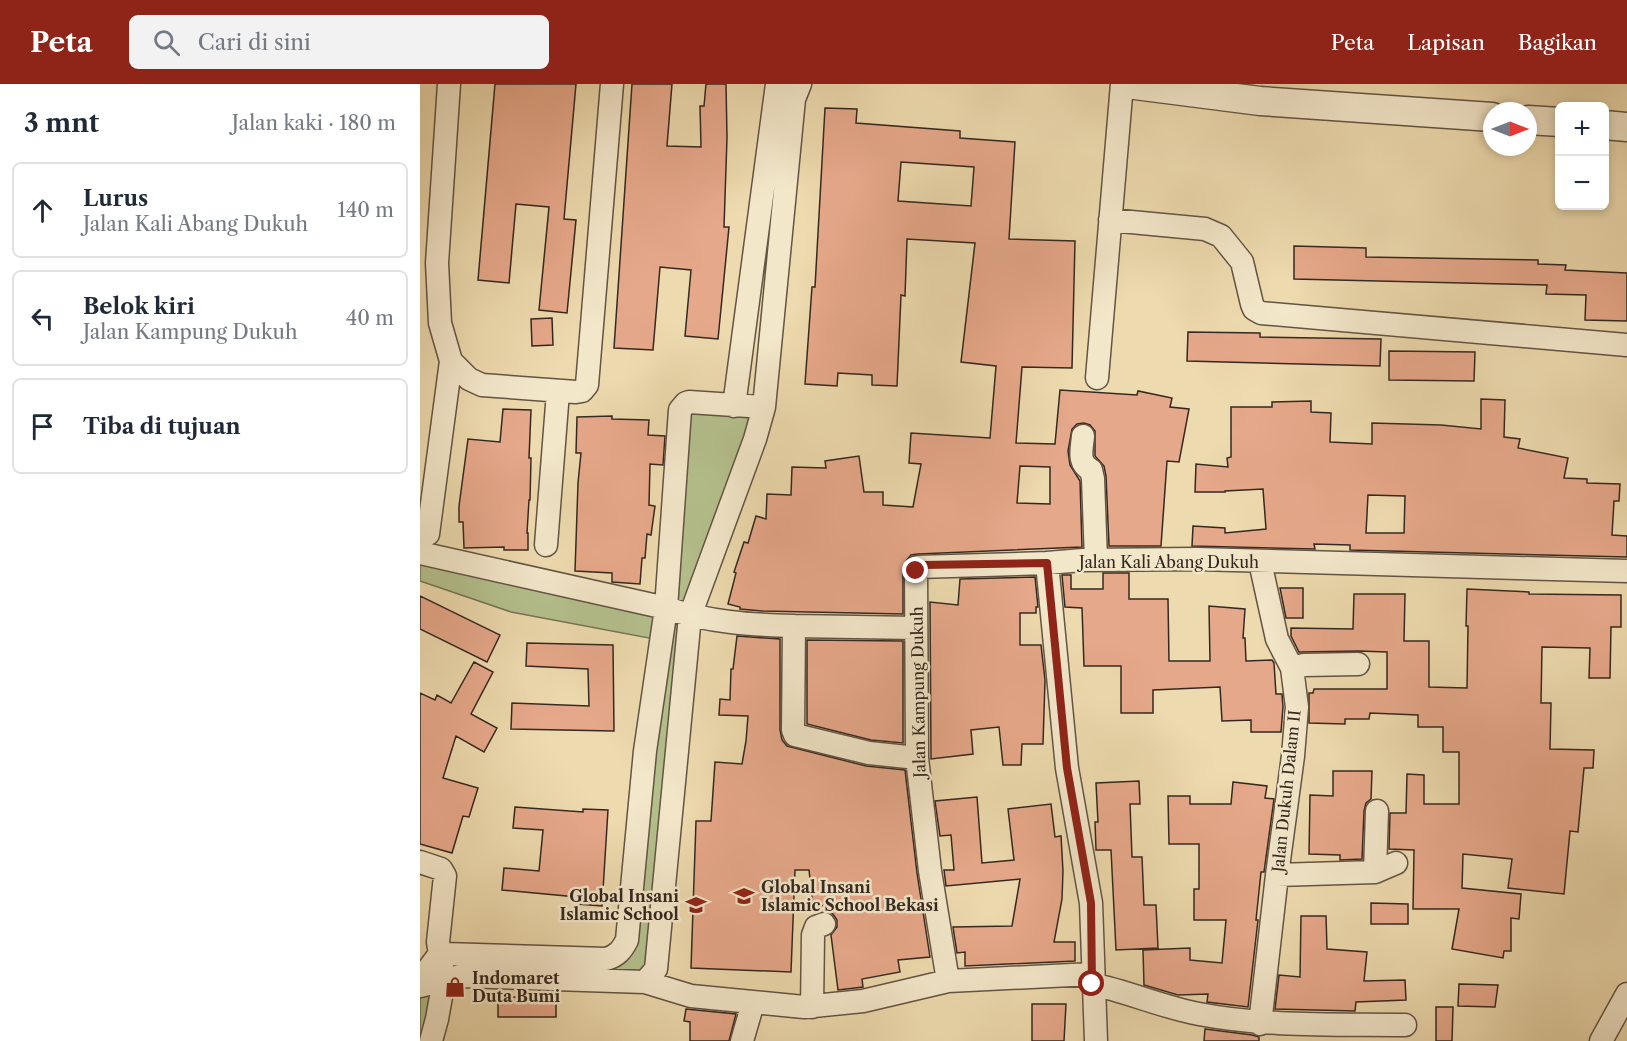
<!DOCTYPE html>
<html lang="id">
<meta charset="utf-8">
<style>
:root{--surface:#fff;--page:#f2f2f3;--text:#1f2937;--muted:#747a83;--line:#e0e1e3;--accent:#8f2418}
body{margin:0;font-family:"Libre Caslon Text",serif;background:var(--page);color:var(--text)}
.controls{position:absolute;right:18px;top:18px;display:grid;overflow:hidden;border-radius:9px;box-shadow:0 3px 9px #0003}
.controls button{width:54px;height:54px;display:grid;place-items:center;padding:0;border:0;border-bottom:2px solid var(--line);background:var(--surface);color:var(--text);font:30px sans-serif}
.compass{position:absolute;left:1063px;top:18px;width:54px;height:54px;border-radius:50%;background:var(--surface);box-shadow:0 3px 9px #0003;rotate:90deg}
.stop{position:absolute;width:18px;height:18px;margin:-14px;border:4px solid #8f2418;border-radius:50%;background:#fff}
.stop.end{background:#8f2418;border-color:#fff;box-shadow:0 2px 6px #0008}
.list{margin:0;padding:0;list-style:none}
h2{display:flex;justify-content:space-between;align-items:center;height:78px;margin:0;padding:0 24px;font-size:26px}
h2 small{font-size:20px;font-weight:400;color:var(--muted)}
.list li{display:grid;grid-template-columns:39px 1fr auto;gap:18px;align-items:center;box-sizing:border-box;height:96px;margin:0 12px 12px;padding:0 12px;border:2px solid var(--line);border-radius:9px}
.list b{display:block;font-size:22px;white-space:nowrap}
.list p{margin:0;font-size:20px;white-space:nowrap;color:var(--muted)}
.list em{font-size:20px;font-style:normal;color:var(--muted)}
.icon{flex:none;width:33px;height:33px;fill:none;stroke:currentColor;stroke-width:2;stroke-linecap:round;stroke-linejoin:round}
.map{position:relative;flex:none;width:1207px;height:957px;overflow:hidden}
header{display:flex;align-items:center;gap:36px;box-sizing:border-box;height:84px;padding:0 30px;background:var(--accent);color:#fff}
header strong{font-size:28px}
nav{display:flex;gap:33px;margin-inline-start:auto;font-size:21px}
.search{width:420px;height:54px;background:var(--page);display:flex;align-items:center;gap:15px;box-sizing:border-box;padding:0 21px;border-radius:9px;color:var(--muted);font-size:22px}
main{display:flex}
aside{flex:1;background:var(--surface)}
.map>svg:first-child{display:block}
.green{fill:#b4c08d;stroke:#747456;stroke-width:1.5}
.building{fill:#e6a88a;stroke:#352820;stroke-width:1.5;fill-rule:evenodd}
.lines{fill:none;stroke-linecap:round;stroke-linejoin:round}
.minor-casing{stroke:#635444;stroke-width:25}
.tertiary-casing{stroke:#635444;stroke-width:31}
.minor{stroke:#f3e7ca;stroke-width:22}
.tertiary{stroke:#f3e7ca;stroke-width:28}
.route{stroke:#8f2418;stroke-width:8}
.labels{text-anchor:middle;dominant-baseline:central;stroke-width:5;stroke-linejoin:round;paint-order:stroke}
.street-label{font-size:16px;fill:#352820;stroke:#f3e7ca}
.poi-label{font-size:16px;font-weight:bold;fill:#352820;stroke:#f3e7ca;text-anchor:start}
</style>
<header>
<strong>Peta</strong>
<div class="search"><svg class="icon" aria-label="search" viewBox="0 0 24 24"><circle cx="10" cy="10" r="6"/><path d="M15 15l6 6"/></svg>Cari di sini</div>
<nav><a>Peta</a><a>Lapisan</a><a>Bagikan</a></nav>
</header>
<main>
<aside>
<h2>3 mnt<small>Jalan kaki · 180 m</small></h2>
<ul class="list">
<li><svg class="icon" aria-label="ahead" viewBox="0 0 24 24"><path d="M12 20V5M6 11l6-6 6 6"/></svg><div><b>Lurus</b><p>Jalan Kali Abang Dukuh</p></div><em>140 m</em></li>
<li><svg class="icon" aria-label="left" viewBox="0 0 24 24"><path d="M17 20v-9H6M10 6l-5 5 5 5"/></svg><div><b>Belok kiri</b><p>Jalan Kampung Dukuh</p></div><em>40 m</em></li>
<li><svg class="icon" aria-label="arrive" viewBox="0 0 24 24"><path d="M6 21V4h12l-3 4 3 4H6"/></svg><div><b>Tiba di tujuan</b></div></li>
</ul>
</aside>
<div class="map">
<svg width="1207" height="957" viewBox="0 0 1207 957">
<rect width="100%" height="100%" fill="#eddaae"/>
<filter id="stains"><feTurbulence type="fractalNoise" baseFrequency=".00333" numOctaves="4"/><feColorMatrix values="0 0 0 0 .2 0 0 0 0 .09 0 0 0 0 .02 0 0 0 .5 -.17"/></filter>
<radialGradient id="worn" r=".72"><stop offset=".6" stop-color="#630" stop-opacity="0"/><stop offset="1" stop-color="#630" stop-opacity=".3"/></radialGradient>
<!-- green -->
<path class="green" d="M344,323L270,532L234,889L33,893L10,957H0V902L19,871L199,869L240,556L91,528L0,497V469L245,524L260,326Z"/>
<!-- building -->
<path class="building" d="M75,0H156L144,135L156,136L147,229L119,226L129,123L96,120L89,199L58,196Z
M212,0H252L247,62L281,63L280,22H284L286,0H306L307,54L304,143H309L298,255L265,252L271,186L240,183L233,266L194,264Z
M405,24L437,25L436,39L540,47V54L595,58L589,155L655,157L652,284L602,283L596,359L635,360L640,306L717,311L718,307L752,314L750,323L769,325L759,378L747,377L741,462H689L686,392L684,382L675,372V347L670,341L664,339L657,340L652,345L648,367L650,381L660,397L662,463L498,470L491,471L486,477L483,487V530L342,527L320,525V523L308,520L316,489L314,488L324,458L328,459L336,432L346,435L347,410L371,411L372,383L406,384L405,377L439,372L444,408H463V421L493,423L501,380L489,379L491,349L570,354L576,282L541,278L555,159L487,155L485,212L481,211L477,302L452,301V291L418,289L417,302L385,300L392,203H395ZM481,78L554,83L551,122L478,117ZM600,382L630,383V420L597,419Z
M874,162L946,164V173L1118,176V180L1146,181L1145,186L1207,189V237L1165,236L1166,211L1126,210L1127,201L874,195Z
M132,234L133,261L112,262L111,235Z
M768,248L840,249V253L961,255L960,282L767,277Z
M969,267L1055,268L1054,297L969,296Z
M1061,315L1085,316L1084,353L1100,355L1098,364L1148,374L1144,394L1167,395V399L1200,400L1199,417H1194L1192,451L1207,452V473L930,466V461L894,460L895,465L772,462L773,442L805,444V449L846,445L843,405L805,407V408H775L776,380L808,383L807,374L811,373V323H852V318L891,317V328L911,329L910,358L952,360V339L1021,341L1061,345ZM948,411L985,412L984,449H946Z
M83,325L111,326L109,374H111L110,416H109L107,449H108V466H84V463L44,464L43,438H39V422L48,355L80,358Z
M192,332V335L229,336L228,351L245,352L243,381L230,380L229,421L235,422L231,451L227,450L225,474H222L220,500L192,498V489L155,487L158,399L161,369H156L157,333Z
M683,489H709V515H748L749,577H790L789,522L825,525L823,554H825L826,577L852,576L854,579L856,610H862L863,623L861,648H831V636L802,637L800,603L733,606V629H701V582H664L662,524L645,523L642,491H651V505H683Z
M615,493L618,523H616V529H600V561H621L625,596L623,660H602L601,681H583L579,643L551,646L553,670L511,675L510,518L538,521L540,495Z
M860,504H883V534H866Z
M1047,505L1109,508V510L1201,511V543H1191L1190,594H1169L1170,564L1122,563L1121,619H1131L1130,665L1174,666L1173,684H1164L1158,748L1150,747L1144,810L1088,804L1092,775L1043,770L1042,804L1101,810L1099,835L1091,834V867H1084L1083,874L1032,865L1039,825H993L994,766L969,765L970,729H986L987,690L1004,691V720H1039V668H1023V643H998V631L950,629L949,635H925V640L889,639V609H893L894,605H967V568L938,567L879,568L871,552V544L933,545L934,510H985L984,557H1009V603L1047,604L1048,542H1046Z
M0,512L80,551L67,578L0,545Z
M317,552L360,555V646L362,656L367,662L446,682L485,686L497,789L510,873L478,876L480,888L442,895L443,903L418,906L411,851L417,843V836L413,830L408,827L407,821L393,823L389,786H375L371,888L271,884L276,737H291L295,678L322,680L326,657L328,632L299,631L300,615L310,616L311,585H313Z
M387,556L483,557V659L451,656L387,640Z
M107,559L193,561L194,647L91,645L92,619L169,622L168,585L106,582Z
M54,578L73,588L51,630L77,644L64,668L36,652L23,694L58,704L49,733L43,732L32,769L0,760V609L15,616L17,611L31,619Z
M913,687H952L951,715L946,719L944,727L942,775L920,776V771L889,770L890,711L913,712Z
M719,697L720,720H710L712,773H722L724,821H736L738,864L696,866L691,766H676L675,738H678L676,699Z
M813,698L847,702L845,714L854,715L844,788H841L836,836H838L828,923L787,918L788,910L758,911L724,901L723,866L770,864V876L802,879L806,836H774V805H779V760H749L748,712H770V720H811Z
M557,713L562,779L594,776L588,725L631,720L635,753L641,752L643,787L642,815L634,858H655V877L545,882V868L537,869L533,843L592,842L600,795L526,802L524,786H534L531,751L520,752L515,717Z
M95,723L163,728V725L188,726L182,822L157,820V813L82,806L84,784L119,787L123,746L93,744Z
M951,819L988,820V840H951Z
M881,832H906L907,865L947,868L944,897L985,896L986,916L936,918L935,927L855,925L859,891L880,893Z
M1039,900L1078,901L1075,923L1038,922Z
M78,913H136V933H78Z
M612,920H646L644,957H612Z
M1016,923H1033L1032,957H1016Z
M266,925L316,930L309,957H270V938L264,937Z
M785,945L832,951L839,953V957H784Z"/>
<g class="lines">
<!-- minor casing -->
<g class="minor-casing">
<path id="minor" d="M29,0L17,179L20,239L31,277L49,295L62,301L156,308L162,307L167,301L192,0
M690,136L785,145L801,152L822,178L832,220L834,225L841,229L1207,261
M677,294L702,0
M314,322L357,0
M663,352C662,365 657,379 671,386L673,395L676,476
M8,450L31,277
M126,461L138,308
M0,469L246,524C288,538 330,541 374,542L373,646L375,651L449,669L497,674
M627,479L647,684L671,819L676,957
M374,542L496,544
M872,584L884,581L938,580
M0,778L21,785L25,792L18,858L24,896L17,935L11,957
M955,788L957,727
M857,791L955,788L976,779
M0,896L19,871L25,870L186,875C197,872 202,866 207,856L225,667L246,524L260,326L266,319L269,318L344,323
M528,897L510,787L497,674L496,487L498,483L627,479L663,476L777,475L1207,487
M225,898L271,912L384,923L443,917L528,897L672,890
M672,900C709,908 742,923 779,930C847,943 916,940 985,941
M0,902L41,892L225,898L236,885L270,532L335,355L344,323L374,15L380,0
M392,923L393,851L396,843L404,840
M840,940L857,791L873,672L877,623L872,584L857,555L840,478
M322,957L333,919
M1181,957L1207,910"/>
</g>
<!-- tertiary casing -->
<g class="tertiary-casing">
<path id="tertiary" d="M707,0L840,17L1072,33
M1108,36L1140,38
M1184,41L1207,43"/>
</g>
<!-- minor -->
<use href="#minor" class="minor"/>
<!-- tertiary -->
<use href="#tertiary" class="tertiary"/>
</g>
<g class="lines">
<!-- route -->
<path class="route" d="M496,487L498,483L502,481L627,479L647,684L671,819L672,900"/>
</g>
<!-- icons -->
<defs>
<g id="school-bare" transform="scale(1.62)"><path d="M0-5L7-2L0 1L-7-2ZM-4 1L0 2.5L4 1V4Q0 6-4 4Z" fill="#8f2418" stroke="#f3e7ca" stroke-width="2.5" paint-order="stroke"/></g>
<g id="shop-bare" transform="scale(1.62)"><path d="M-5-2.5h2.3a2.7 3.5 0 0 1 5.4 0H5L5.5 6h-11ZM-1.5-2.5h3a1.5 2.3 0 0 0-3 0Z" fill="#8f2418" stroke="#f3e7ca" stroke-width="2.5" paint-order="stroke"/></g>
</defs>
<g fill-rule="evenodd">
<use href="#school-bare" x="324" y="812"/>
<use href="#school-bare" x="276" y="821"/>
<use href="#shop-bare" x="35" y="903"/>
</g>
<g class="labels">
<!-- street labels -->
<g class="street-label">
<text x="749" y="478">Jalan Kali Abang Dukuh</text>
<text transform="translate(498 608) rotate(-91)">Jalan Kampung Dukuh</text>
<text transform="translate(866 707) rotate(-84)">Jalan Dukuh Dalam II</text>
</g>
<!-- poi labels -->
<g class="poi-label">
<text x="341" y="803">Global Insani<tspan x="341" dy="18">Islamic School Bekasi</tspan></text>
<text x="259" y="812" text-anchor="end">Global Insani<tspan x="259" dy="18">Islamic School</tspan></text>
<text x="52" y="894">Indomaret<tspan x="52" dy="18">Duta Bumi</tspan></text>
</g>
</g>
<rect width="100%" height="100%" filter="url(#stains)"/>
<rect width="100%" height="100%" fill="url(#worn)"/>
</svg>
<div class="controls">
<button>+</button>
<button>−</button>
</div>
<svg class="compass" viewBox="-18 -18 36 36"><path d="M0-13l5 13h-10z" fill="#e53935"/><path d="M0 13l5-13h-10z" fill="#747a83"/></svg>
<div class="stop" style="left:672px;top:900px"></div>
<div class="stop end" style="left:496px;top:487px"></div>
</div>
</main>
